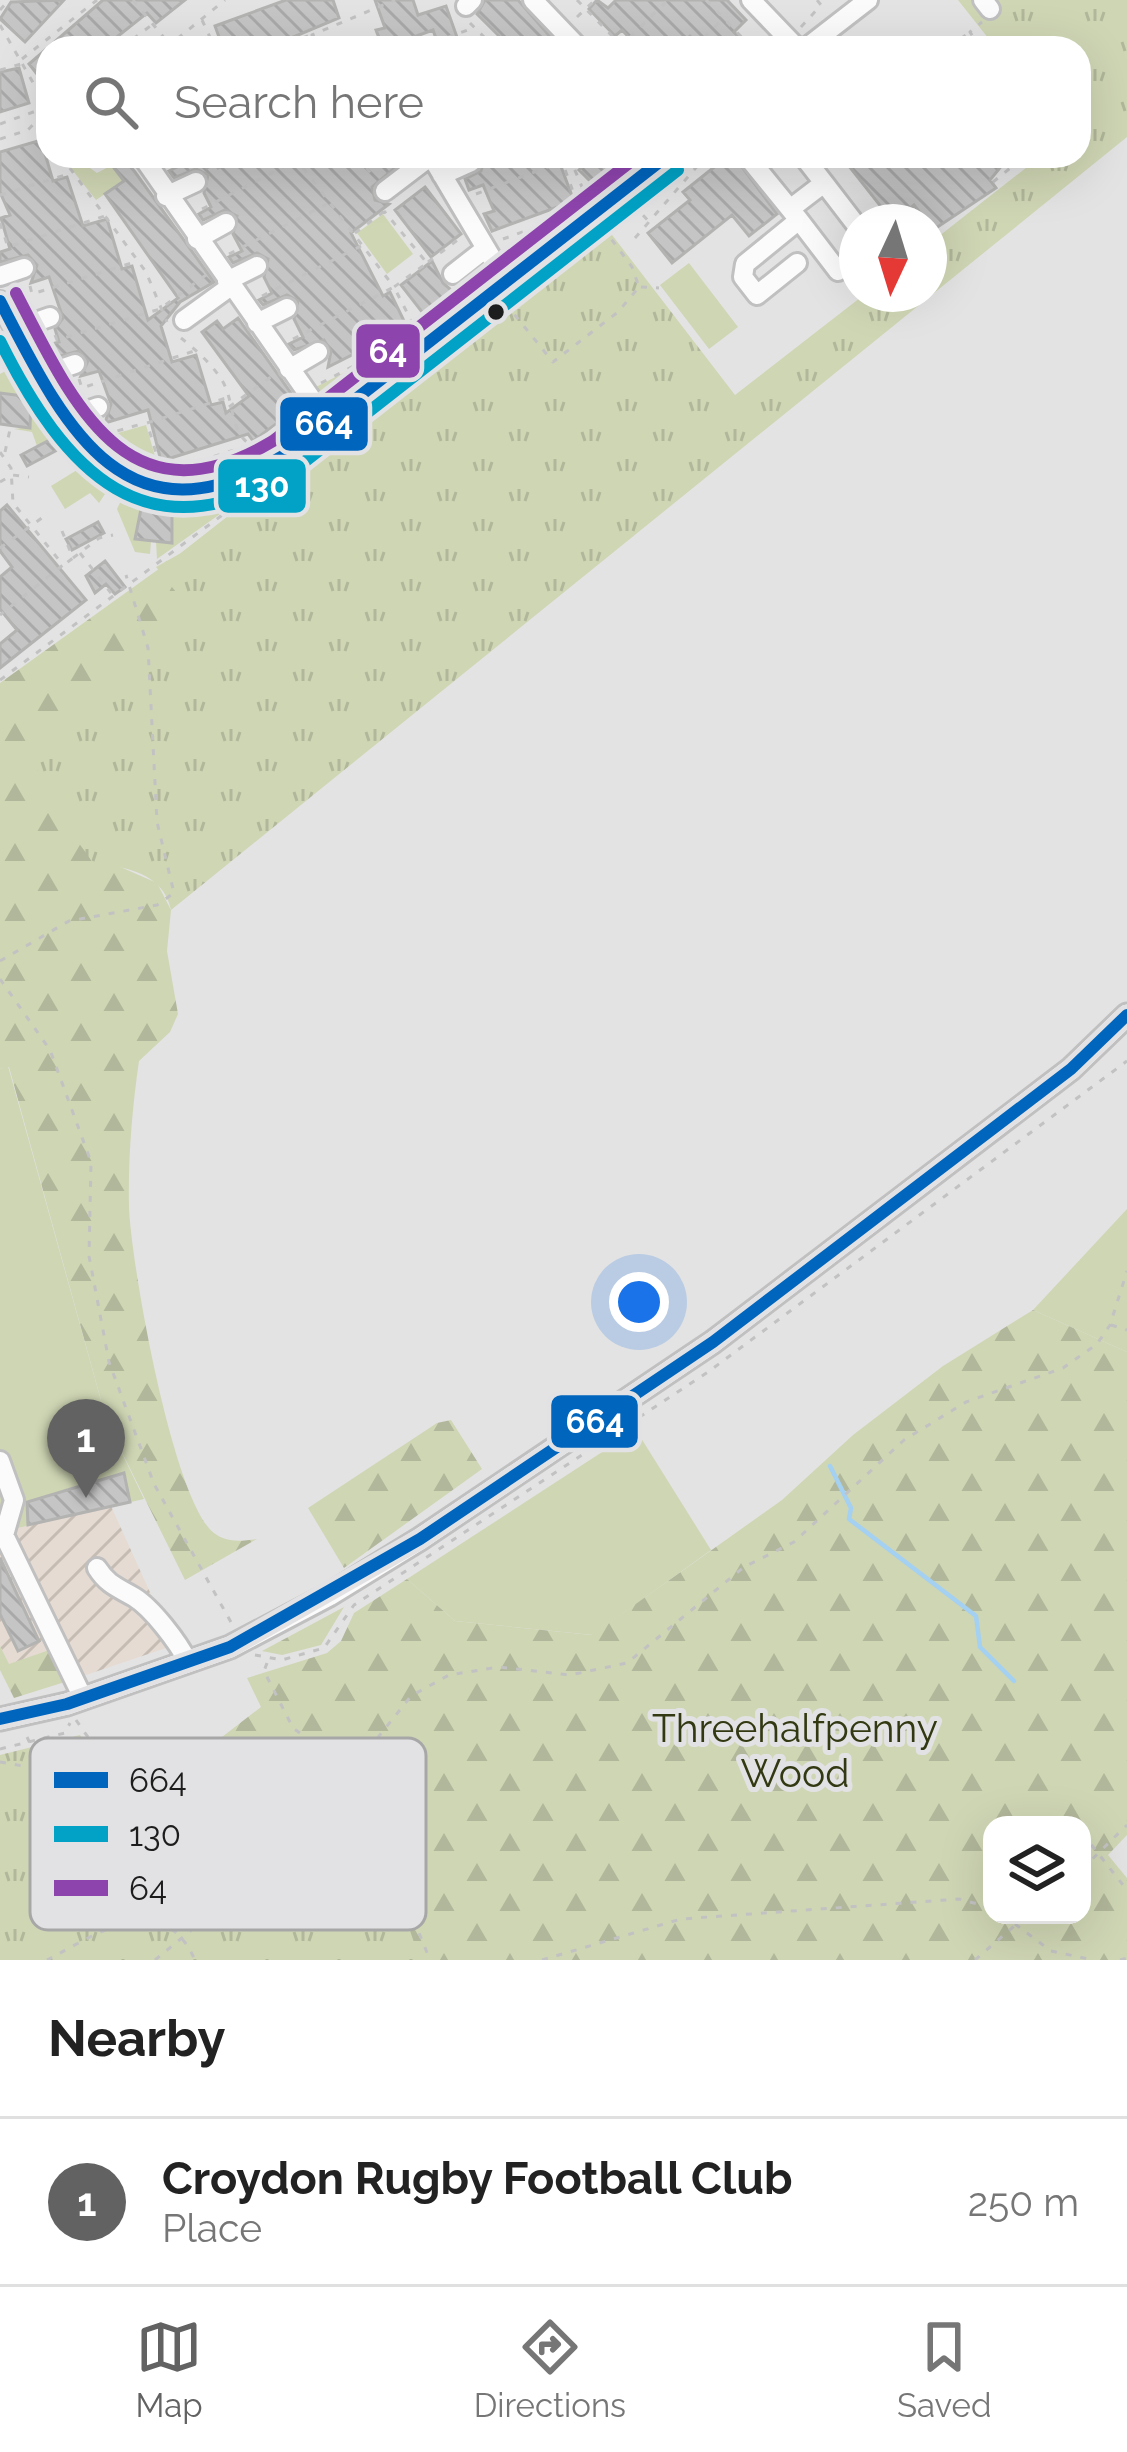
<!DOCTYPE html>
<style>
:root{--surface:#fff;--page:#f2f2f2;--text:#222;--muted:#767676;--line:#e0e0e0;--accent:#626262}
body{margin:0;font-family:Raleway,sans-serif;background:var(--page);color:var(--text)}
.controls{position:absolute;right:36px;bottom:36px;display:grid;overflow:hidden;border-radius:24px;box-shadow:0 12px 48px #0002}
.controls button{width:108px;height:108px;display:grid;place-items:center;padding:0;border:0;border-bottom:3px solid var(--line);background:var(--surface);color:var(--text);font:60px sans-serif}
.compass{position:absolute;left:839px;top:204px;width:108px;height:108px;border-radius:50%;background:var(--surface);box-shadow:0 12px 48px #0002;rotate:184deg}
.you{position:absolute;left:639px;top:1302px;width:42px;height:42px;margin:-30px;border:9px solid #fff;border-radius:50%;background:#1a73e8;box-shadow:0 0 0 18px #1a73e833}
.badge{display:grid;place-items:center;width:78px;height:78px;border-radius:50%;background:var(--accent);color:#fff;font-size:39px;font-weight:700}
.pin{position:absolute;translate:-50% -99px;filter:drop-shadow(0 3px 6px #0008)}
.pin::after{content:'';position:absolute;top:63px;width:42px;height:36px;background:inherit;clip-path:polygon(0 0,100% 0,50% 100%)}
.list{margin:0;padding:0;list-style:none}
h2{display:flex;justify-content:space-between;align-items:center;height:156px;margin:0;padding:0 48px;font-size:51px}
h2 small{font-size:39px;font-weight:400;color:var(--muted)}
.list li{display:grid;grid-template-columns:78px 1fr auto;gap:36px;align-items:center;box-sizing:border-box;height:168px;padding:0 48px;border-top:3px solid var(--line)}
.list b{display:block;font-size:45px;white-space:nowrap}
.list p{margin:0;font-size:39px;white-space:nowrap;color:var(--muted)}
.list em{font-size:39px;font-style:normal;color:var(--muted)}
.icon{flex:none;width:66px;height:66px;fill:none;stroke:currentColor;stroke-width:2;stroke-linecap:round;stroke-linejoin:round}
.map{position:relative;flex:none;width:1127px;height:1960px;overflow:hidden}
.search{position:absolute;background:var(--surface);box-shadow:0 12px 48px #0002;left:36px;right:36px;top:36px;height:132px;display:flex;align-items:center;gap:30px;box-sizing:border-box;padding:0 42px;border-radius:36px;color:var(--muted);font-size:45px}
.sheet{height:324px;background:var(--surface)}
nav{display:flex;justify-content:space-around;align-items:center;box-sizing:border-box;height:168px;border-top:3px solid var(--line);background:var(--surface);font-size:33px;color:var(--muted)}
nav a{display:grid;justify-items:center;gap:6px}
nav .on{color:var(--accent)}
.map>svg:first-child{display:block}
.industrial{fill:url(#industrial-furrows)}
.grass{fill:#cfd6b4}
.forest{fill:url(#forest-firs);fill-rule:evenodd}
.park{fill:url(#park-tufts)}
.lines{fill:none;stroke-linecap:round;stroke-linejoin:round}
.stream{stroke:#a4d0f2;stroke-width:4.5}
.building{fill:url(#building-back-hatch);stroke:#b3b3b2;stroke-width:3}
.minor-casing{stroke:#c0c0c0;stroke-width:24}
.major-casing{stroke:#c0c0c0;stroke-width:27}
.path{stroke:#c2c2c2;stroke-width:3;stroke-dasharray:6 9;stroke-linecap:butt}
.minor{stroke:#fbfbfb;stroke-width:18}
.major{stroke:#fbfbfb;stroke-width:21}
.bus-1-casing{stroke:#e2e2e4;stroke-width:21}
.bus-2-casing{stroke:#e2e2e4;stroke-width:21}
.bus-3-casing{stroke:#e2e2e4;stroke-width:21}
.bus-1{stroke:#0065bd;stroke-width:12}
.bus-2{stroke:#01a2c5;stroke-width:12}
.bus-3{stroke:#8e44ad;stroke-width:12}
.bus-dot{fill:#1d1d1d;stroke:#e2e2e4;stroke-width:4.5}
.labels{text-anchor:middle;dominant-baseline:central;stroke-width:10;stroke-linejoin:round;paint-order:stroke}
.park-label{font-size:39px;fill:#323912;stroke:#e2e2e4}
.key{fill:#e2e2e4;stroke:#a7a7a8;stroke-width:3}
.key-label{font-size:33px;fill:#1d1d1d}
.line-badge{stroke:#e2e2e4;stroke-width:4.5}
.badge-label{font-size:33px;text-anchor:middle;font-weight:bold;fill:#fff}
</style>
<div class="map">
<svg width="1127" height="1960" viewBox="0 0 1127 1960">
<defs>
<pattern id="industrial-furrows" width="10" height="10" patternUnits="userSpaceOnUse" patternTransform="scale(3)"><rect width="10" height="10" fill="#e6dbd2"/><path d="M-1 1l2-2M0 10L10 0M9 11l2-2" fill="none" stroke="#c5bcb4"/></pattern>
<pattern id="forest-firs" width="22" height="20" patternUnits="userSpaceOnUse" patternTransform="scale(3)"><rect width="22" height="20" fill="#cfd6b4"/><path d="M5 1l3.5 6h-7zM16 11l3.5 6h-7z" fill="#b1b79a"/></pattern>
<pattern id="park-tufts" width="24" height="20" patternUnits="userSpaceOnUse" patternTransform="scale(3)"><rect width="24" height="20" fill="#cfd6b4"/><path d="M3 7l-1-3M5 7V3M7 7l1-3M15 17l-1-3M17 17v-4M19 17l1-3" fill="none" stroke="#b1b79a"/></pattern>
<pattern id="building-back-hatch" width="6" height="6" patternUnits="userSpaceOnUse" patternTransform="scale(3)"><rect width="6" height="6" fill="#c5c5c5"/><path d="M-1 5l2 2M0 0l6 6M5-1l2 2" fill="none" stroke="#a9a9a9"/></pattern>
</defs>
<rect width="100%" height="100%" fill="#e3e3e3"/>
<!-- industrial -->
<path class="industrial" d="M111,1506L158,1610L182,1634L168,1639L166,1648L83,1676L9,1530Z
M0,1542L52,1649L9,1665L0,1646Z"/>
<!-- grass -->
<path class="grass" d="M79,160L97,173L112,165L124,181L96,200L70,167Z
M383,214L413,254L387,274L357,233Z
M482,258L491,275L487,286L332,407L312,389L408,340L464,299L462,294L486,276L477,262Z
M689,263L738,327L709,349L660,285Z
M15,348L70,442V446L58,435L37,446L32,432L14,429L30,427L31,397L0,396V374L20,363Z
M313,413C306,442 247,473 218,478C202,481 183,479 167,479L166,473L244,449L256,454Z
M81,419L97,439L146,425L159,470L151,476L105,453L77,423Z
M79,453L108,475L109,488L99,503L90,493L65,509L51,486L77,470L71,458Z
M127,488L183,498L244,488L248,494L157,559L156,541L172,542V512L141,509L135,538L151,541L150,554L135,552L117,509Z
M8,1066L107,1422L144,1499L9,1530L0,1509V1069Z
M1127,1209V1352L1033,1310Z
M636,1430L711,1550L593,1635L455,1621L407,1579Z"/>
<!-- forest -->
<path class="forest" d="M545,276L116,865L157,883L171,910L167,951L178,1014L170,1032L139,1061C132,1109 128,1159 129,1207C131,1264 173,1501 214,1533C227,1543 241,1541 257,1539L185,1580L107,1422L9,1067L0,1069V683L181,553L470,327L505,309Z
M1033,1310L1127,1352V1835L1108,1855L1127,1878V1960H137L245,1865L178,1771L261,1707L247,1678L327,1653L341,1641L354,1613L407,1579L455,1621L592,1635L782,1500L853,1435L943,1366ZM992,1825H1082V1915H992Z
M451,1420L482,1469L344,1568L308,1508L437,1423Z
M344,1607L321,1645L282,1655L262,1651Z
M0,1646L9,1664L52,1649L68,1681L14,1698L0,1670Z"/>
<!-- park -->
<path class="park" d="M958,0H1127V137L171,910C164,874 126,866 94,864C67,824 26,785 38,736L179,623L180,597L156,567L181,553L470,327L505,309L609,231L735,395L865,294H929V244L1041,156H1079V48H996Z
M80,1735L195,1912L220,1883L333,1791L374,1825L420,1960H0V1755Z"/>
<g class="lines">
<!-- stream -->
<path class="stream" d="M830,1466L851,1508L849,1519L976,1616L980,1647L1014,1681"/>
</g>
<!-- building -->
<path class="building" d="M64,0L25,42L0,19L11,2Z
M103,0H185L156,23L147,13L103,48H48V88L29,64Z
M286,0H333L339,18L267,48H223L215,26Z
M375,0H413L418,15L446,6L458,40L439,47L433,30L383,48L376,30L385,28Z
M485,0H518L560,48H511L477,14Z
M597,0L608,8L616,0H727L746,20L734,32L750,48H701L690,36L677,48H639L622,30L615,36L589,9Z
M19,68L29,103L0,112V72Z
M41,140L53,181L67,177L83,226L107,219L122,269L132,266L148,320L178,298L105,194L124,181L105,156H121L135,172L214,282L180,302L161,326L172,362L196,355L211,405L223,402L226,413L249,396L202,332L217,321L223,329L238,318L300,406L253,441L248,434L161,461L148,410L105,423L111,404L99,371L81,376L88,361L79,351L49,359L45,346L59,342L55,329L63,318L49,277L31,283L37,265L28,255L0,262V252L10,249L1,218L10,215L0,192V152Z
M199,156L207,168L215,163L218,168L242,156H409L372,187L375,200L389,204L351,233L383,296L390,292L407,327L328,367L331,351L324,340L294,350L289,344L303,337L294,319L298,301L287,295L263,305L259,300L272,293L264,277L268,259L257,253L233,263L229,257L242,251L233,234L237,216L225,210L203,220L199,214L211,207L204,193L208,175L196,169L174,178L169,171Z
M491,156H557L574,201L492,231L484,214L494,211L483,185L469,190L465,179L481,171L484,159Z
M593,156H620L592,183L579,170Z
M728,156H734L777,214L749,236L732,215L672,263L648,233L690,200L683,192Z
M841,156H993L1003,164L990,180L996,188L933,230L914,205L893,222Z
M425,187L461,234L431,257L395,210Z
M432,261L443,283L459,297L429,321L401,285Z
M0,393L31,397L30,428L0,424Z
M59,435L65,446L27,466L21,455Z
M7,505L86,600L0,668V644L17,630L0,609V577L12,567L0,551V511Z
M141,509L172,512V543L135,539Z
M98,522L104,533L72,550L66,539Z
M105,561L125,587L115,594L106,584L95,593L86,576Z
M124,1473L130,1502L28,1525L27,1502Z
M0,1558L39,1641L18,1651L0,1614Z"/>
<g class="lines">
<!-- minor casing -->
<g class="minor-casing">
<path id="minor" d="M533,0L579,48
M751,0L797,48
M983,0L990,9
M466,6L472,0
M806,48L868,0
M142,156L327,421
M431,156L506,282
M747,156L799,220L745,264L743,277L757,295L797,263
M442,175L471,162
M824,183L857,226
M385,191L431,156
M166,196L196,182
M790,209L824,183L803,156
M799,220L838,271L857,257
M197,239L226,223
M453,274L485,249
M0,276L24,268
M227,281L257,266
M0,301C23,344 43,394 73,432C127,500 216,504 283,456L667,156
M184,320L231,286
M257,323L287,308
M16,329L50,317
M289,369L318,352
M40,376L75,364
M64,419L98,407
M0,1461L14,1500L4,1535L83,1698
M97,1568C108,1585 117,1587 134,1597C152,1608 178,1642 188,1662"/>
</g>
<!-- major casing -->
<g class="major-casing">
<path id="major" d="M0,1719L67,1704L230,1647L329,1595L420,1539L713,1342L1071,1069L1127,1015"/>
</g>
<!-- path -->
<path class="path" d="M133,0L170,45
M577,0L624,48
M706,0L752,48
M0,10L9,0
M577,17L595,0
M202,20L215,48
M470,23L495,48
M0,25L47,107L48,129
M801,27L821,5L817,0
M121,48L153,24
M166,48L225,0
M276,48L308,36
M325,48L312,35L395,0
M419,48L473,28
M619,48L668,0
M693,48L722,20
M949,48L967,34
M980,48L970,32L982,22
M22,59L97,0
M0,70L21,64
M0,124L47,107
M0,139L28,130L44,113
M61,156L146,272L167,322
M294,156L394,287L427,263L384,211
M357,156L373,176
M560,156L578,205
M569,156L587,199
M68,163L82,156
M173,166L193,156
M993,182L1014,165L1016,156
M476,194L569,159
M0,195L69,174
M633,204L651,224
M202,209L295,161
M0,223L8,247L105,216
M355,233L386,210
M635,238L706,156
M503,239L556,220
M229,254L327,204
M428,262L459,239
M30,286L32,294L135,262
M641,287L659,288
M262,296L361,246
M505,303L553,362L618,312L639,287L632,267L603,228
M55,335L57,340L160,309L206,275
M181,338C196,350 213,365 223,382C236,405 228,438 259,449L297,422
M293,339L394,287L417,332
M79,379L82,388L194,351
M321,383L398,343
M229,407L275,374
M103,435L145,423
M0,452L11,468L13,503L63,565L0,615
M5,452L11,425
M160,466L147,423L226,398
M171,470L247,446
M0,482L12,475L29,477
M62,531L73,558L65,564
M0,548L46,515
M80,553L111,593
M73,558L99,538L113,535
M0,680L256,490
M0,961L69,921L157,905L174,893L157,822L148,648L126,575
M0,979L50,1050L91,1162L89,1256L109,1362L154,1484L232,1624
M1111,1325L1127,1330
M255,1655L282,1660L324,1648L354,1605L708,1372L1127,1061
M267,1663L264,1671L293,1728L325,1751L337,1769L338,1817L350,1835L369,1841L390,1861L430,1960
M76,1720L185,1876
M27,1737L50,1786L159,1920
M0,1749L65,1733L70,1723
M0,1762L40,1769
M340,1785L411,1696L449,1675L499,1667L570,1675L627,1663L744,1567L794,1542L904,1440L966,1402L1063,1368L1097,1344L1110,1325L1127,1271
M1070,1819L1075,1825
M1082,1833L1127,1890
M1082,1869L1127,1825
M1003,1915L1051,1951L1093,1960
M47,1960C99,1933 162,1887 195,1960
M155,1960L255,1878L333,1802
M542,1960L681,1919L959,1899L992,1908
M975,1960L1027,1915
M1120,1960L1127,1958"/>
<!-- minor -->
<use href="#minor" class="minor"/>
<!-- major -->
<use href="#major" class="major"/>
<!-- bus-1 casing -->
<g class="bus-1-casing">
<path id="bus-1" d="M0,301C63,423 123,552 283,456L667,156
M0,1719L67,1704L230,1647L420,1539L713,1342L1071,1069L1127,1015"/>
</g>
<!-- bus-2 casing -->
<g class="bus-2-casing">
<path id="bus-2" d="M0,341C64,470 146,562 294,470L678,170"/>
</g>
<!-- bus-3 casing -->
<g class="bus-3-casing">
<path id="bus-3" d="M16,293C73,403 127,528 273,441L638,156"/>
</g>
<!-- bus-1 -->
<use href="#bus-1" class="bus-1"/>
<!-- bus-2 -->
<use href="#bus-2" class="bus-2"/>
<!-- bus-3 -->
<use href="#bus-3" class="bus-3"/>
</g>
<!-- markers -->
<circle class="bus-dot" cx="496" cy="312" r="10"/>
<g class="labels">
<!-- park labels -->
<g class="park-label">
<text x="795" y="1728">Threehalfpenny<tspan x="795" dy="45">Wood</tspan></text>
</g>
</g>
<!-- legend -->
<rect x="30" y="1738" width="396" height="192" rx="18" class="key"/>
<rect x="54" y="1772" width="54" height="16" fill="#0065bd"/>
<rect x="54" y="1826" width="54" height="16" fill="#01a2c5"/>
<rect x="54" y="1880" width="54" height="16" fill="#8e44ad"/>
<g class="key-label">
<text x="129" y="1792">664</text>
<text x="129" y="1846">130</text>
<text x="129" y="1900">64</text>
</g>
<g class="line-badge">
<rect x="354" y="322" width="68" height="58" rx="12" fill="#8e44ad"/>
<rect x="278" y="395" width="92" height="58" rx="12" fill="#0065bd"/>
<rect x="216" y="457" width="92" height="58" rx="12" fill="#01a2c5"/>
<rect x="549" y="1393" width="91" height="57" rx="12" fill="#0065bd"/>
</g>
<g class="badge-label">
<text x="388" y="363">64</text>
<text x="324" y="435">664</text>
<text x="262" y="497">130</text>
<text x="595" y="1433">664</text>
</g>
</svg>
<div class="controls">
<button><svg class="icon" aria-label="layers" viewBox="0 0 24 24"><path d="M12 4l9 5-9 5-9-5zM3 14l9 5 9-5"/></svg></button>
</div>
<svg class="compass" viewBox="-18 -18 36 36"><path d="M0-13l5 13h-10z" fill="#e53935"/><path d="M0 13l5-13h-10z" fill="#767676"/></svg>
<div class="you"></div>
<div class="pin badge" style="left:86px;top:1498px">1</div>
<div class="search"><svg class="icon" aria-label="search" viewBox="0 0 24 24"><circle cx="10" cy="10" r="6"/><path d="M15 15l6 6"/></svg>Search here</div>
</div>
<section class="sheet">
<h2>Nearby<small></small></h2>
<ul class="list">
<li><span class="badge">1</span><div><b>Croydon Rugby Football Club</b><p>Place</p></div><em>250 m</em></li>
</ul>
</section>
<nav>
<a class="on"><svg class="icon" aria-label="map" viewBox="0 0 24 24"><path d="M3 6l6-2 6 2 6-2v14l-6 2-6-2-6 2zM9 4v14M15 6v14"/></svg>Map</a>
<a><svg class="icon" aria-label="directions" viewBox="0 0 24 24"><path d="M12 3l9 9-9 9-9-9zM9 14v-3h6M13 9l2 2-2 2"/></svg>Directions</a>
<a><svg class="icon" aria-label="saved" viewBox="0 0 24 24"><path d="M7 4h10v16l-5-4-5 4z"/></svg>Saved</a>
</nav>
